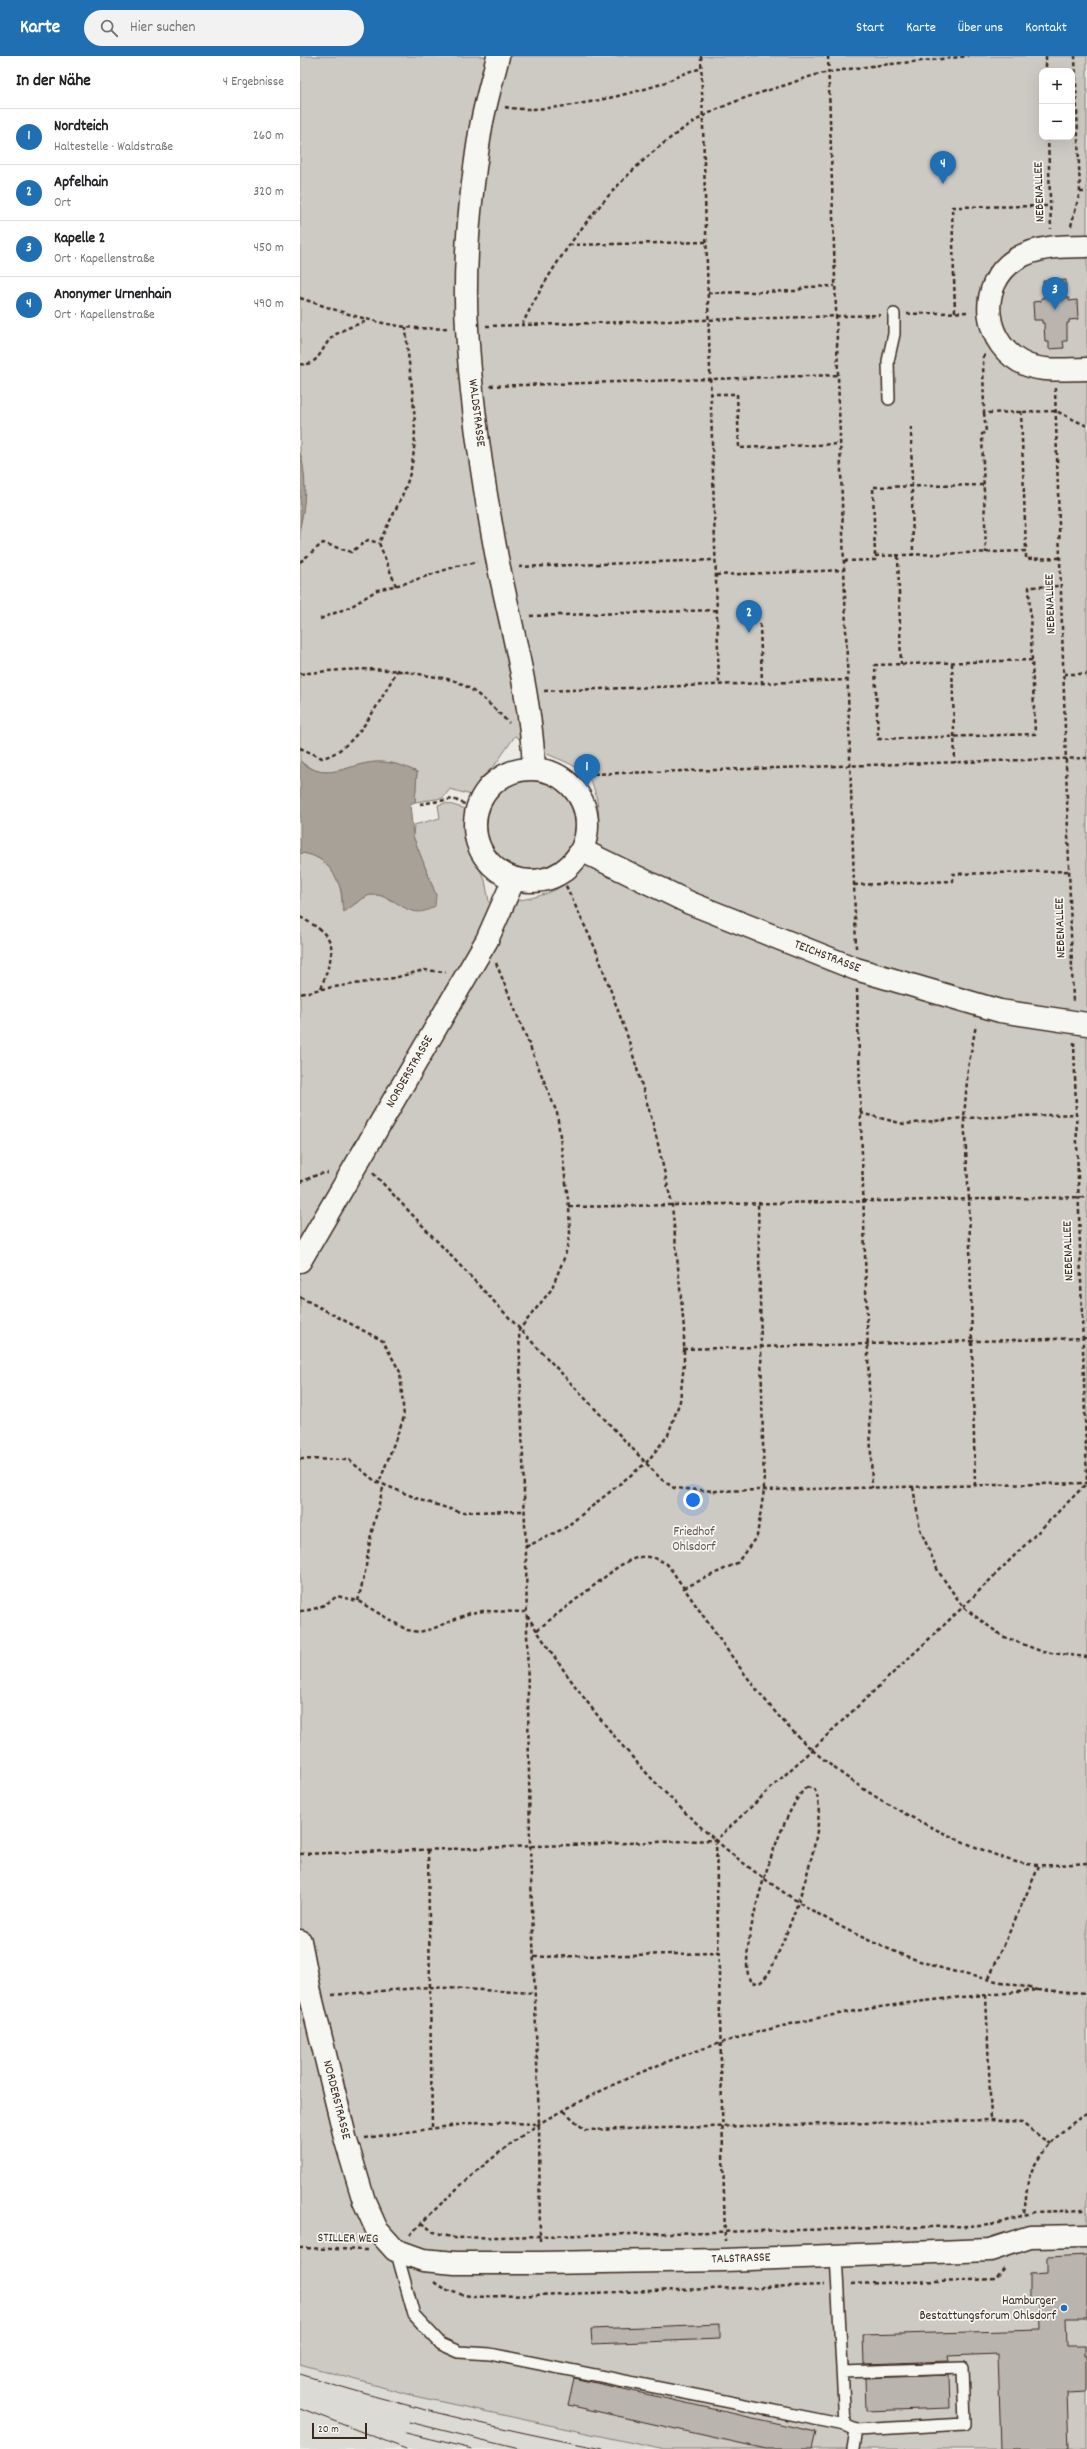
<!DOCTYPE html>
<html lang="de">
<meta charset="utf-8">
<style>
:root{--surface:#fff;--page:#f2f2f2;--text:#202124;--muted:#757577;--line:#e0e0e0;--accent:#1f6fb2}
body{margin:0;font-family:Dekko,sans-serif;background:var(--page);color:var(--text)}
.controls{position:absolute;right:12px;top:12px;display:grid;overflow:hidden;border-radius:8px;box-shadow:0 4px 16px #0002}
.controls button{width:36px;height:36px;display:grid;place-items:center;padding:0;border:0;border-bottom:1px solid var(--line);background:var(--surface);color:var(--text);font:20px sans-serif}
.scale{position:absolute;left:12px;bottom:10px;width:55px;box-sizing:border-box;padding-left:4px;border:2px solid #3b2a1e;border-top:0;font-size:11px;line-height:14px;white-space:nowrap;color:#3b2a1e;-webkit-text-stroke:3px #f6f6f2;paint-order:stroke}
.you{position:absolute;left:393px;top:1444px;width:14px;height:14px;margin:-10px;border:3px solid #fff;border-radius:50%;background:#1a73e8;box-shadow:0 0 0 6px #1a73e833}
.badge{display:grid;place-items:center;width:26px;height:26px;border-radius:50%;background:var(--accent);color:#fff;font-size:13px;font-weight:700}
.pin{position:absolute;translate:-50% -33px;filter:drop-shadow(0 1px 2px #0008)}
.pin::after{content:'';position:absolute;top:21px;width:14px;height:12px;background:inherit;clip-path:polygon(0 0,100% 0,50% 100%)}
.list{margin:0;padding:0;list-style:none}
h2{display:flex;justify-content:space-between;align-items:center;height:52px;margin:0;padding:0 16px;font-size:17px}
h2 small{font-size:13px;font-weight:400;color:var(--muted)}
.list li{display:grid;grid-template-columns:26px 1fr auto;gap:12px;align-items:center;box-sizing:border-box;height:56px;padding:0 16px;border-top:1px solid var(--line)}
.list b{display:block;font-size:15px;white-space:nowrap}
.list p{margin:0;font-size:13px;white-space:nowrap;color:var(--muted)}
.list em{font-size:13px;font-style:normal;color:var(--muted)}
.icon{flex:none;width:22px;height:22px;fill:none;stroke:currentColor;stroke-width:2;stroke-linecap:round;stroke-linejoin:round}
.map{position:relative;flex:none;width:787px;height:2393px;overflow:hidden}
header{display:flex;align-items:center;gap:24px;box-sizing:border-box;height:56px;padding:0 20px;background:var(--accent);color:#fff}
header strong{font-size:19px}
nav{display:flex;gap:22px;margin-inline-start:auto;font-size:14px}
.search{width:280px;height:36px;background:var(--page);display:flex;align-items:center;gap:10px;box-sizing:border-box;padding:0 14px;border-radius:22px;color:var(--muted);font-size:15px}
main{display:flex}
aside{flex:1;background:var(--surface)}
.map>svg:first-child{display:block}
.built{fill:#dcdad4}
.green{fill:#cdcac4;stroke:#847a71;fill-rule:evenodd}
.water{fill:#a8a198;stroke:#7c7167}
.building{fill:#bab4ae;stroke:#3b2a1e}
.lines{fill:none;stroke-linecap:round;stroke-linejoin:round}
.lane-casing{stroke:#3b2a1e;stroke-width:14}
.street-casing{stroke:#3b2a1e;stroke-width:25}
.path{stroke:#3b2a1e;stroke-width:2.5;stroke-dasharray:4 3;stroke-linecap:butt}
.lane{stroke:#f6f6f2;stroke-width:11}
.street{stroke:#f6f6f2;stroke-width:22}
.tram{stroke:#3b2a1e;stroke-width:1}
.poi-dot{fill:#1f6fb2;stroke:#f6f6f2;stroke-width:1.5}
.labels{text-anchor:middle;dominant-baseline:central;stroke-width:3.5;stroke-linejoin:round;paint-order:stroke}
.street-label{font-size:13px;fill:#3b2a1e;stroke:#f6f6f2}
.park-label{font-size:13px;fill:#605248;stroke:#f6f6f2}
.poi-label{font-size:13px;fill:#3b2a1e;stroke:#f6f6f2;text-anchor:end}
</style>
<header>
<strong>Karte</strong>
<div class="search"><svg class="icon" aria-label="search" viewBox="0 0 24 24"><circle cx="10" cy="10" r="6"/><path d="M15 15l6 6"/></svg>Hier suchen</div>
<nav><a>Start</a><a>Karte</a><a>Über uns</a><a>Kontakt</a></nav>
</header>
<main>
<aside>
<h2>In der Nähe<small>4 Ergebnisse</small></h2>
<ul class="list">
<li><span class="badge">1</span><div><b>Nordteich</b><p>Haltestelle · Waldstraße</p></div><em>260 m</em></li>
<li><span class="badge">2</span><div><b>Apfelhain</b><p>Ort</p></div><em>320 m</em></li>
<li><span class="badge">3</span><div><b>Kapelle 2</b><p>Ort · Kapellenstraße</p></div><em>450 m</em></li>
<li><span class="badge">4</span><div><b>Anonymer Urnenhain</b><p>Ort · Kapellenstraße</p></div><em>490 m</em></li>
</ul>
</aside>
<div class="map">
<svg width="787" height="2393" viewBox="0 0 787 2393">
<rect width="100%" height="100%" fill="#ebeae5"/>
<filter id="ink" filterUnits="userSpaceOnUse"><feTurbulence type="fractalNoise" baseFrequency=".025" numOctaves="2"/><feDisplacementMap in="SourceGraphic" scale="8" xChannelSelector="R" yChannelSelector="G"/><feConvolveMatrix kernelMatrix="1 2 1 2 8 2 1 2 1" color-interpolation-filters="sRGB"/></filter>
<g filter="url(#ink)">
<!-- built -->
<path class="built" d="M0,2308L114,2340L361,2393H0Z"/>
<!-- green -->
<path class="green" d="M0,0H787V2393H361L114,2340L0,2308V797C22,798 38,817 41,837C42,843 42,850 44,855L69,839H79L92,845L136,839L113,780L114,769L140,762L138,749L146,747L166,753L164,783L185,824L189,846C212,846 237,843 257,833C273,824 288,802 295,786C302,772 299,734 288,722C276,708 263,705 247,698C236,693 225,686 215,680L195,709L180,723L171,739L150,733L143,742L115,746L117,716C104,710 93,706 79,706C49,706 28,729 0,705V471C6,445 6,422 0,395ZM742,15H772V81H742Z
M186 768a45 45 0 1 1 90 0a45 45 0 1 1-90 0Z"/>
<!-- water -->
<path class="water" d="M0,396C7,423 6,443 0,471Z
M0,705C28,729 49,706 79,706C93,706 104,710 117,716L115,746L110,748L113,780L136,839L135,850C107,869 97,836 71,839C63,840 52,851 44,856C41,849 43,841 41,834C35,815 22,798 0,797Z"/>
<!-- building -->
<path class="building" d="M766,224V242H769V245L777,244L778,263L769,264V267H767V285H763L764,292L749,293V286H745L744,267H742V264H734L733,246L741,245V242H744L743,225Z
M787,2199V2262H766L767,2290H785V2300H787V2336L767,2337L769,2393H701L698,2298L648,2300L649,2305L564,2308L563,2279L741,2274L740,2243H730V2218L747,2217V2201Z
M420,2268V2283L292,2288L291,2273Z
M649,2319L650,2352L566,2355L565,2322Z
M274,2322L516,2376L512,2393H466L268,2349Z"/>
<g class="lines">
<!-- lane casing -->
<g class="lane-casing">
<path id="lane" d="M589,343L588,305L594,278V258
M96,2194L114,2259L141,2288L159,2296L190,2298L545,2369
M536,2199C539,2256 542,2312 545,2369L556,2374L665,2368L663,2312L542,2316
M553,2393L556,2374"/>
</g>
<!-- street casing -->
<g class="street-casing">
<path id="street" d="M198,0C192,26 184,51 180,77C170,141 163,208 167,272C171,349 183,427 197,502C211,571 231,641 234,712
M787,190C764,190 737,190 716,203C675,229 683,291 727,309C745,316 768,313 787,313
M175 769a56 56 0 1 1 112 0a56 56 0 1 1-112 0Z
M281,794L390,847L556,913L700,955L787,968
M0,1205L187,884L214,823
M0,1885L11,1941L46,2085L64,2145L77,2174L95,2194L123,2204L155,2207H240L425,2204L690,2194L730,2181L787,2180"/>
</g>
<!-- path -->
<path class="path" d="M401,0L419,629
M528,0L556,892
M746,0V15
M205,51C243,59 320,41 358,29C374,24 383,15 401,13
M748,81L751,173
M780,136H787
M771,170L780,136L775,0
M269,189L406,186
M408,237L496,235L506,231L535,230
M0,242C48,258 95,276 147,272
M655,256L652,151L750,150
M607,258L670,256
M222,269C259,192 326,105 402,61C427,47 458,37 486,29C500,24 515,18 530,16C575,8 622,6 668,0
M186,270L580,259
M685,299L683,301L684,357L756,355L787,370
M0,308C21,311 21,288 35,279C45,272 56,269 67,265
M190,330L538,319
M755,332L773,947
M409,338H437L439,392L540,388
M721,355L726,495
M684,357L686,376L682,378L686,497
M611,371L613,499
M575,500L573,431L684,429
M598,500L601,608
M544,505L575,504V500L726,495V503L760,502
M0,506L23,487L51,496L68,484L79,487
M219,511L415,504
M416,519L544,514
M96,530L79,487C89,465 104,441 110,417C122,369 108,320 106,271
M230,560L417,554
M20,563L52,550L77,534L106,527L157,510L177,506
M460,568L462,627
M732,604L575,609L578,683L735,678L729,531L761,530
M652,607L655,707
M0,618C42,613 83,610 124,619C135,621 149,622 160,627C179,637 194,652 209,667
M764,618H787
M244,635L547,624
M0,692L22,702C57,694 81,642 98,613
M259,719L787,702
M120,748L153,743L176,753
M554,829L653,825V818L769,815
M0,861C42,884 34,892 21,933L0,938
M196,907L257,1057L269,1151L270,1178L265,1200L251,1234L219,1274L226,1501L230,1790L239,2068L240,2187
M21,933L94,922L124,914L146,916
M557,933L572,1432
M774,986L787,1429
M560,1057L604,1068L664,1062L776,1058
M73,1117L361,1423L374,1432L414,1435L787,1427
M0,1126L19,1118L28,1117
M269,1151L787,1141
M0,1241L83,1285L100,1316L104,1361L79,1427
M383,1293L787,1282
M0,1403L49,1404L75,1425L121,1444L160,1456L224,1455
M675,1430L669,1143L664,1062L668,1012L676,969
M613,1431L620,1473L638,1515L663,1551L702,1580L743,1596L787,1601
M226,1491L265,1472L347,1406L368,1379L380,1345L384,1307V1273L372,1149L354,1071L328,982L296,894L260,817
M384,1532L437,1507L457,1480L464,1434L458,1147
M58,1545L65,1516L71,1479L84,1428
M0,1555C15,1554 25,1550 37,1540L58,1545L107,1574L119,1576L132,1573L170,1557L183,1555L225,1556C323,1712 458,1855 638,1911C670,1921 705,1926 738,1934L686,1939L691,2064
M237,1574L319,1510C339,1499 347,1497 367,1508C405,1561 440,1617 484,1666C536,1723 607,1763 678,1792C694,1798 710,1806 727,1808C746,1811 767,1808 787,1807
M507,1731L514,1733C534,1763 485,1886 469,1917L461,1926L452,1927C431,1907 482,1749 507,1731Z
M416,1784L425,2185
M128,1794L132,2071
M0,1798L416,1784L663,1551L787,1427
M234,1901L419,1897
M689,1922L739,1810
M738,1934L787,1937
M32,1939L130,1931L234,1937
M264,2055L285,2074L691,2064L722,2067L750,2088
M65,2082L179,2066L238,2068
M724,2157C726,2147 726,2136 728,2126C733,2101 765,2069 787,2058
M121,2167L134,2176L154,2182L670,2170L699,2167L734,2156L787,2154
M110,2179C148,2139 192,2099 239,2068C254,2058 271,2051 287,2042C411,1977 548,1950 686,1939
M0,2192L67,2194
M134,2226C146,2236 160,2238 175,2241L524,2229
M551,2228L696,2223L706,2211"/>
<!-- lane -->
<use href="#lane" class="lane"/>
<!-- street -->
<use href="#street" class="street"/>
<!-- tram -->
<path class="tram" d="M0,2318C99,2350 201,2373 303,2393
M0,2352L106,2393
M109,2366L219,2393
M106,2377L172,2393"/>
</g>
</g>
<!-- markers -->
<circle class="poi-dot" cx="764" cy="2252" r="4"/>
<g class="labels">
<!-- street labels -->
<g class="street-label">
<text transform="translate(740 136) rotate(-92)">NEBENALLEE</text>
<text transform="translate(176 357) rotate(83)">WALDSTRASSE</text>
<text transform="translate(751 548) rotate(-92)">NEBENALLEE</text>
<text transform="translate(761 872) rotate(-92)">NEBENALLEE</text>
<text transform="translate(527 901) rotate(21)">TEICHSTRASSE</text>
<text transform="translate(110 1016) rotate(-60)">NORDERSTRASSE</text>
<text transform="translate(769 1195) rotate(-92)">NEBENALLEE</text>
<text transform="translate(36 2044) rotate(76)">NORDERSTRASSE</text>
<text transform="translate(48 2183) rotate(1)">STILLER WEG</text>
<text transform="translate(441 2203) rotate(-2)">TALSTRASSE</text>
</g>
<!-- park labels -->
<g class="park-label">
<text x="394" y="1476">Friedhof<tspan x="394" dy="15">Ohlsdorf</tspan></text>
</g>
<!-- poi labels -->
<g class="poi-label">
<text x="756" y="2245">Hamburger<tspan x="756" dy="15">Bestattungsforum Ohlsdorf</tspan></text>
</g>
</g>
</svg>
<div class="controls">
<button>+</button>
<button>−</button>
</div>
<div class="scale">20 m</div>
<div class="you"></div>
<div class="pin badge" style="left:287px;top:731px">1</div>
<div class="pin badge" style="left:449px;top:577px">2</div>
<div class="pin badge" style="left:755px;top:254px">3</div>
<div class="pin badge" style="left:643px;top:128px">4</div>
</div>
</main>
